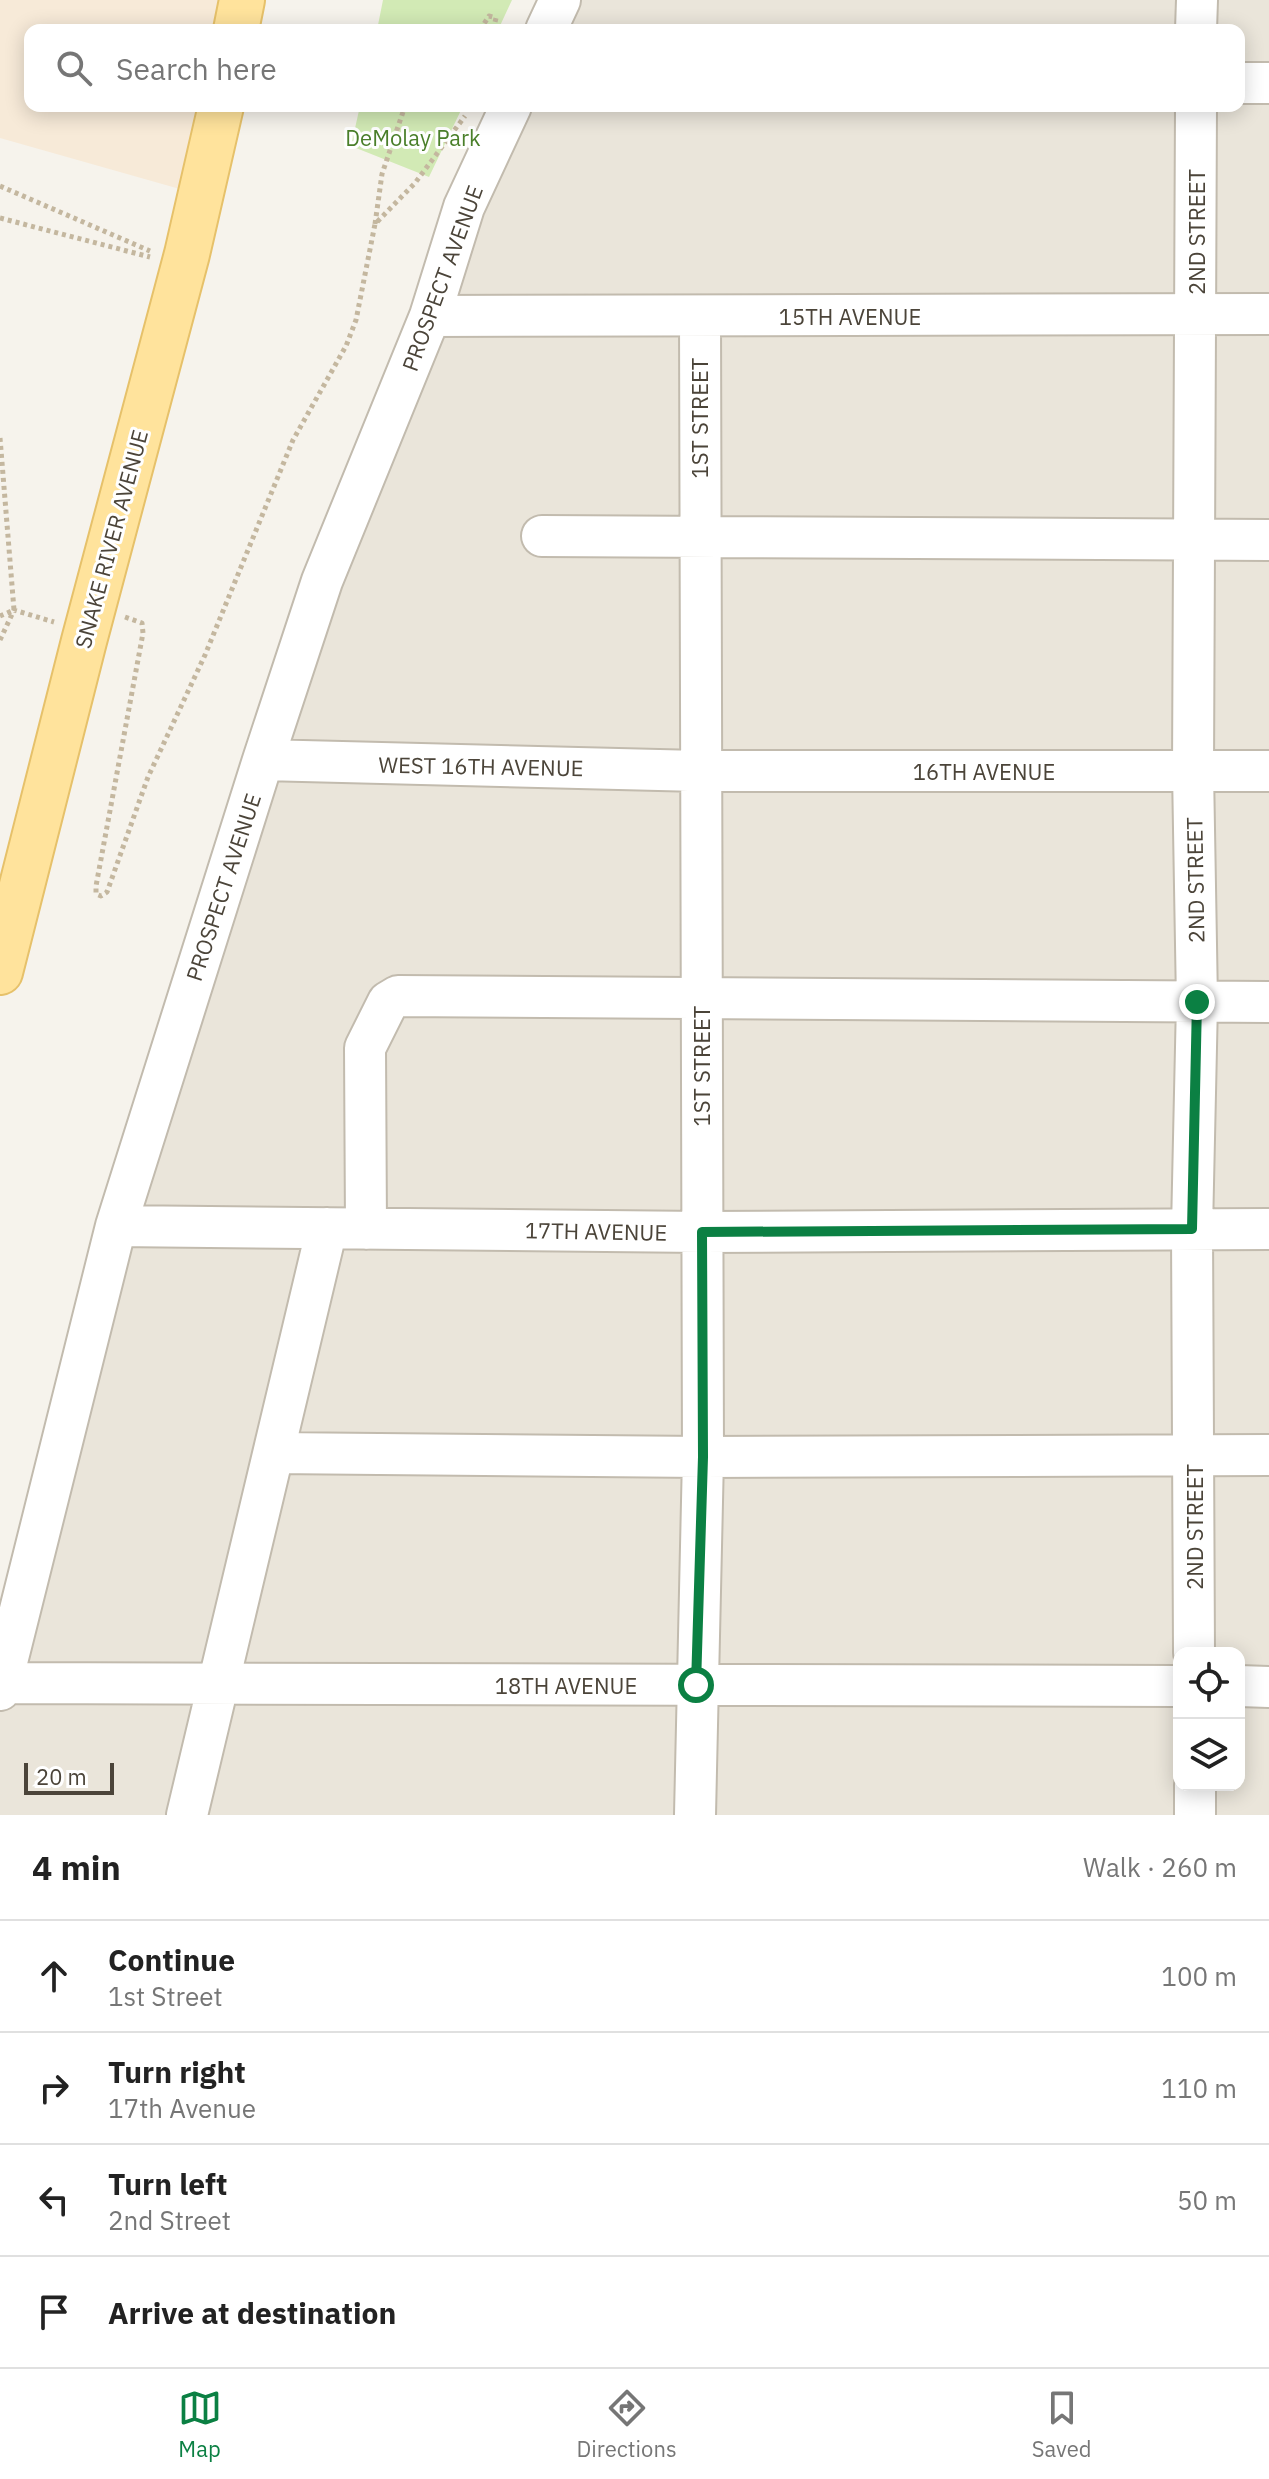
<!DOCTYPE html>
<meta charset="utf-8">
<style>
:root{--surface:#fff;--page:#f2f2f2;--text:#222;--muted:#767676;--line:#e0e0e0;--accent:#0b8043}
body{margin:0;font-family:"IBM Plex Sans",sans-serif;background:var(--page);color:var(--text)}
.controls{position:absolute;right:24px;bottom:24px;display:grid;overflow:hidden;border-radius:16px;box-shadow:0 4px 20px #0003}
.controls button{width:72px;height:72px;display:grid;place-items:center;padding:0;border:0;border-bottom:2px solid var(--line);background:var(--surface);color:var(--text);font:40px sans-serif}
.scale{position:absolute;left:24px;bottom:20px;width:90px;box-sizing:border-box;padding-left:8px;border:4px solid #4b4439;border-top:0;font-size:22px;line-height:28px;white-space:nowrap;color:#4b4439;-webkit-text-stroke:6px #fff;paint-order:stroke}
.stop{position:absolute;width:24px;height:24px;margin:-18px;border:6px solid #0b8043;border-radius:50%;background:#fff}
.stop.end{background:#0b8043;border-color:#fff;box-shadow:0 2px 8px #0008}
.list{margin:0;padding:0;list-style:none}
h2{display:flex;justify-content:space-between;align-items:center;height:104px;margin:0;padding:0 32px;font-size:34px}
h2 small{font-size:26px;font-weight:400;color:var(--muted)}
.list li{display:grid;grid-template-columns:52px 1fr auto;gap:24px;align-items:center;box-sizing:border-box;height:112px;padding:0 32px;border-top:2px solid var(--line)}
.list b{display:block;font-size:30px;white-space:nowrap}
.list p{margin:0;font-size:26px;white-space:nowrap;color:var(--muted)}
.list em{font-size:26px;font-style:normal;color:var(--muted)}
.icon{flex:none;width:44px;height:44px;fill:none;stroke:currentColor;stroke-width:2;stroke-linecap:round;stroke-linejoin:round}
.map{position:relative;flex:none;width:1269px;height:1815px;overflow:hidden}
.search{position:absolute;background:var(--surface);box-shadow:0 4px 20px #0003;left:24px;right:24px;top:24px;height:88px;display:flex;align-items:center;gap:20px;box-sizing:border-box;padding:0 28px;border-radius:16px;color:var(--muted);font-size:30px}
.sheet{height:552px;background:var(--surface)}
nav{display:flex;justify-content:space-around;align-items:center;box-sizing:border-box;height:112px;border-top:2px solid var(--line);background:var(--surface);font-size:22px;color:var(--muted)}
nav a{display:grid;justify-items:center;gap:4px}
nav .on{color:var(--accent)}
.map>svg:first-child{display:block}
.residential{fill:#eae5da;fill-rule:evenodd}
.commercial{fill:#f7ead8}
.green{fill:#d2eab5}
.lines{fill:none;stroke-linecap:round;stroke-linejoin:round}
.minor-casing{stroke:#c2bbae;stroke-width:44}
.major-casing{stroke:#e6c16a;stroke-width:48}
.path{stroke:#c4b79f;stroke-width:5;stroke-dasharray:4 4;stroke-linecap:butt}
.minor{stroke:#fff;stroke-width:40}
.major{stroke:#ffe39c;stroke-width:44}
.route{stroke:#0b8043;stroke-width:10}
.labels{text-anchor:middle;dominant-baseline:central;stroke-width:6;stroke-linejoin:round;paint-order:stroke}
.park-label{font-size:22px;fill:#4a7f2a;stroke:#fff}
.street-label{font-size:22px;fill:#4b4439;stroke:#fff}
</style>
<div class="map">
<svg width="1269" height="1815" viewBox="0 0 1269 1815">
<rect width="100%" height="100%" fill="#f6f3ec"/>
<!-- residential -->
<path class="residential" d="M560,0H1269V1815H0V1690L263,760L511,106H1239V30H546ZM1179,1653H1239V1785H1179Z"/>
<!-- commercial -->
<path class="commercial" d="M0,0H242L236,30H30V106H221L201,195L0,138Z"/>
<!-- green -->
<path class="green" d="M383,0H512L498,30H377Z
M360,106H463L429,177L351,146Z"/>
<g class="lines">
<!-- minor casing -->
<g class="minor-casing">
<path id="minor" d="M546,30L560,0
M1196,30L1197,0
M1239,83H1269
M430,316L1269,314
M542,536L1269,540
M263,760L699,771H1269
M116,1226L702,1232L1269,1229
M366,1229L365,1048L388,1002L398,996L1269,1002
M274,1453L703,1457L1269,1455
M1194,1653L1192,1229L1197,1002L1193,771L1196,106
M2,1683L1179,1686
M1239,1686L1269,1687
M0,1690L116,1226L263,760L322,581L430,316L464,207L511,106
M1195,1785V1815
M187,1815L327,1228
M695,1815L703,1457L700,317"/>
</g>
<!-- major casing -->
<g class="major-casing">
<path id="major" d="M236,30L242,0
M0,972L84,641L187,254L221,106"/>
</g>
<!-- path -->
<path class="path" d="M480,30L489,16L496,18L493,30
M0,186L150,251
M0,218L150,257
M375,224L382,174L405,106
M0,438L14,610L0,616
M125,617L142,623L143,633L96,886V894L101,896L107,892L148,777L205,655L293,440L346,346L356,320L375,224L415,183L465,116
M0,640L14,610L54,622"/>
<!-- minor -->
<use href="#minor" class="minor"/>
<!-- major -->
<use href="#major" class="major"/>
</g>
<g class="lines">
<!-- route -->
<path class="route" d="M696,1685L703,1457L702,1232L1192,1229L1197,1002"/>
</g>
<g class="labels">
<!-- park labels -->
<g class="park-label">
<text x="413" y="137">DeMolay Park</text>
</g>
<!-- street labels -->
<g class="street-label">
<text transform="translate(1196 232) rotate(-90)">2ND STREET</text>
<text transform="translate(442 278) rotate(-70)">PROSPECT AVENUE</text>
<text x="850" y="316">15TH AVENUE</text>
<text transform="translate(699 418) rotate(-90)">1ST STREET</text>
<text transform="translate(111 539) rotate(-75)">SNAKE RIVER AVENUE</text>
<text transform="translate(481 766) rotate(1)">WEST 16TH AVENUE</text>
<text x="984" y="771">16TH AVENUE</text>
<text transform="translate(1195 880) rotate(-91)">2ND STREET</text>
<text transform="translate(223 887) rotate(-72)">PROSPECT AVENUE</text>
<text transform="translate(701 1066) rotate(-90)">1ST STREET</text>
<text transform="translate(596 1231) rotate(1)">17TH AVENUE</text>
<text transform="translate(1194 1527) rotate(-90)">2ND STREET</text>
<text x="566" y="1685">18TH AVENUE</text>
</g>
</g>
</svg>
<div class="controls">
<button><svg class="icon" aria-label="locate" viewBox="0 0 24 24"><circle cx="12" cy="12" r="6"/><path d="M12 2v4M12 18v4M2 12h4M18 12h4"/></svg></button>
<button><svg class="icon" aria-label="layers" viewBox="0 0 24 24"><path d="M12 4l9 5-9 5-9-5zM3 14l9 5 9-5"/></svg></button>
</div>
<div class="scale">20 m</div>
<div class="stop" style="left:696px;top:1685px"></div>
<div class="stop end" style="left:1197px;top:1002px"></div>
<div class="search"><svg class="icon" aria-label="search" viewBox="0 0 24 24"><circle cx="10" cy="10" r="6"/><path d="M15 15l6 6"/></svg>Search here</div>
</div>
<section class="sheet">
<h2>4 min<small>Walk · 260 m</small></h2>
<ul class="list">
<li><svg class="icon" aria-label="ahead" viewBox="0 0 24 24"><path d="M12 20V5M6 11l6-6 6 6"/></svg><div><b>Continue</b><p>1st Street</p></div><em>100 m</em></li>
<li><svg class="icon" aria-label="right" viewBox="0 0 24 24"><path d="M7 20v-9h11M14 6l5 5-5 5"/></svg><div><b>Turn right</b><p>17th Avenue</p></div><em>110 m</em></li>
<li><svg class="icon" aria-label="left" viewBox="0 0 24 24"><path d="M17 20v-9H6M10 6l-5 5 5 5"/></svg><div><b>Turn left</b><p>2nd Street</p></div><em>50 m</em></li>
<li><svg class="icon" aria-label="arrive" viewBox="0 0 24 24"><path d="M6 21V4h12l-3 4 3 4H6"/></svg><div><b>Arrive at destination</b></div></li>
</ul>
</section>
<nav>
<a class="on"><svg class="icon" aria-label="map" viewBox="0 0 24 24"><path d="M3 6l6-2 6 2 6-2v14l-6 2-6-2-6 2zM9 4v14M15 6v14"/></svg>Map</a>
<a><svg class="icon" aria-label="directions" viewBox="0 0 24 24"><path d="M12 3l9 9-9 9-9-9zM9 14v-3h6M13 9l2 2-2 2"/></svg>Directions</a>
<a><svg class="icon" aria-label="saved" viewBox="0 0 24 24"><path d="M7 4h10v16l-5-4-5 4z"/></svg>Saved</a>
</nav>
